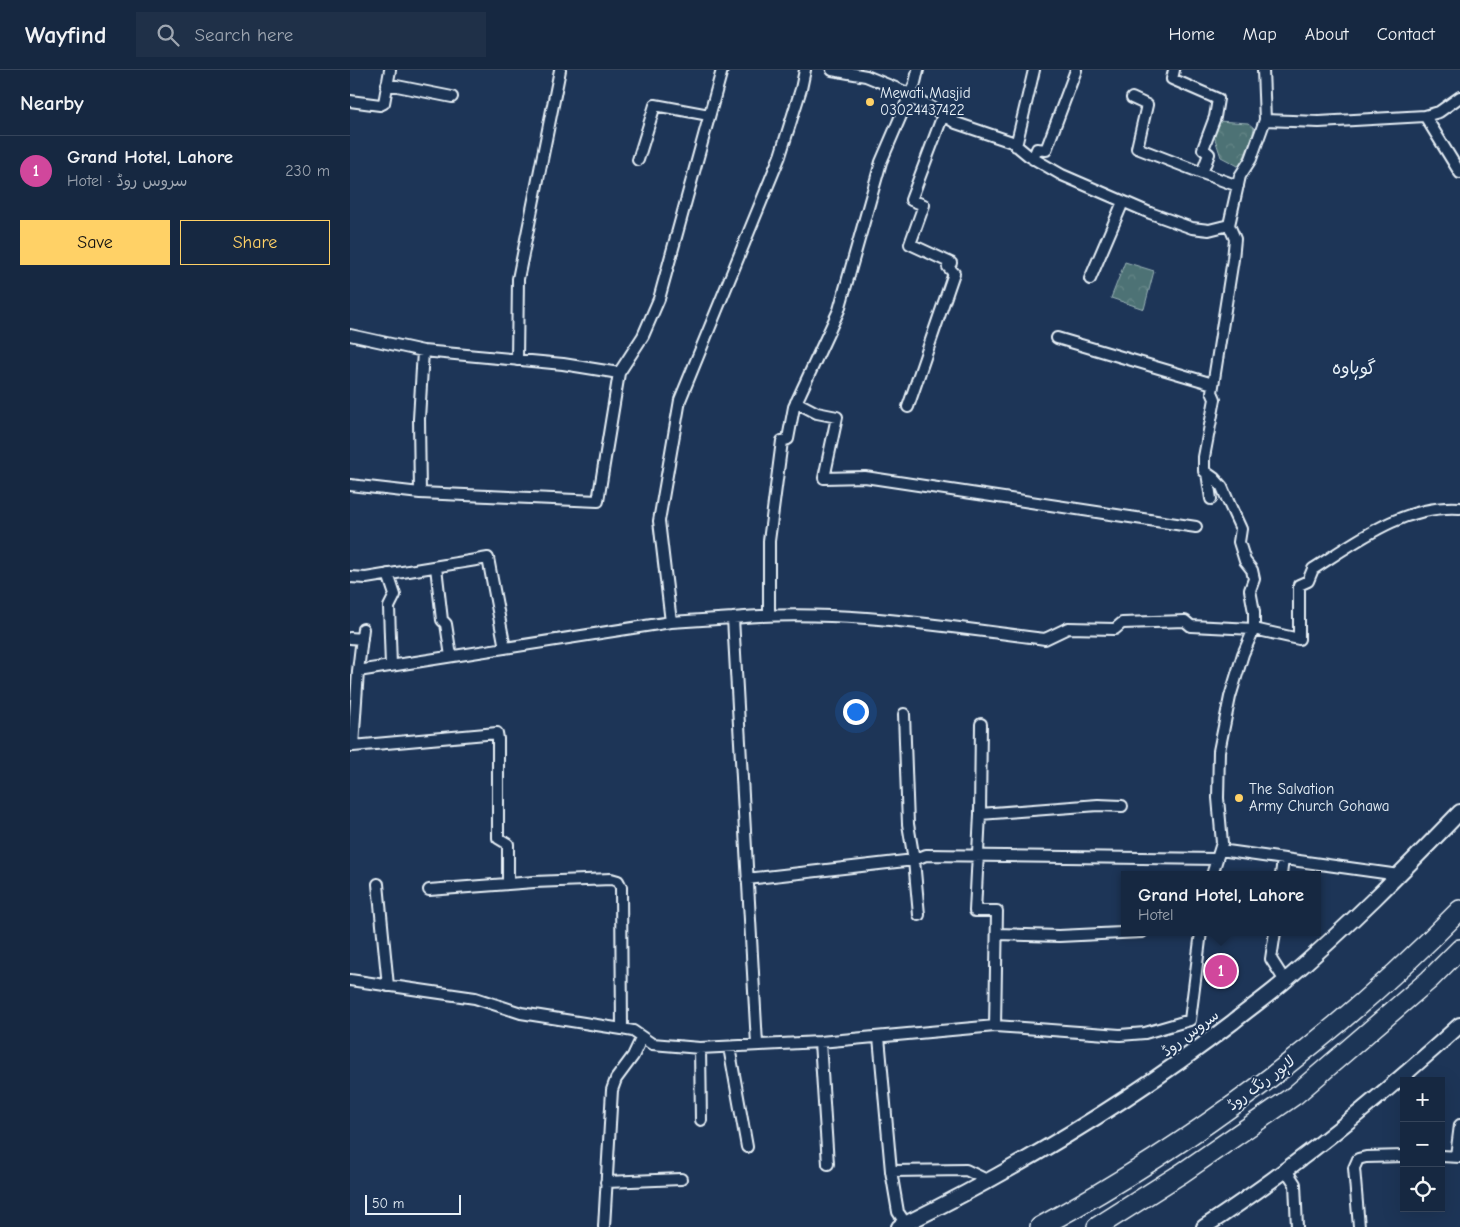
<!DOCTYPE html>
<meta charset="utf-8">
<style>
:root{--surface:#162841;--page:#1f3048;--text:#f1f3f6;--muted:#9ea6b1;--line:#35445a;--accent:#ffd166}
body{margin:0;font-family:"Comic Neue","Playpen Sans Arabic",sans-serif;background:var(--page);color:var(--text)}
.controls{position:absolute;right:15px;bottom:15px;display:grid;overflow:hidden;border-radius:0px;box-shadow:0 5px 20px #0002}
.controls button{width:45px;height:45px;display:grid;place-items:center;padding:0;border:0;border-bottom:1px solid var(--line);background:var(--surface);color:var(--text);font:25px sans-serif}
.scale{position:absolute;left:15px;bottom:12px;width:96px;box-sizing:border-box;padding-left:5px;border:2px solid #e8f1f8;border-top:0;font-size:14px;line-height:18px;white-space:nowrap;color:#e8f1f8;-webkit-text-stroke:4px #1d3557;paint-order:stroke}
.you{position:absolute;left:505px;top:641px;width:18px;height:18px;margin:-12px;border:4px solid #fff;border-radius:50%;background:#1a73e8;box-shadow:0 0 0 8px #1a73e833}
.badge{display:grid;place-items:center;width:32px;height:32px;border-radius:50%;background:var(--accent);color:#fff;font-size:16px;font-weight:700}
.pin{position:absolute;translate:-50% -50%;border:2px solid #fff;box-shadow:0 1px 5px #0006}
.popup{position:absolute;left:771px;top:801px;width:200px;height:65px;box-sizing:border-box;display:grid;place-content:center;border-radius:0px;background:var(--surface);filter:drop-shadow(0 1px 4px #0005);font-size:16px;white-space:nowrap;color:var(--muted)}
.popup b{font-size:19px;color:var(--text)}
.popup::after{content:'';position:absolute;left:50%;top:100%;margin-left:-10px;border:10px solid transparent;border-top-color:var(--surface)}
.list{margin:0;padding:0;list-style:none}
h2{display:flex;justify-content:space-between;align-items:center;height:65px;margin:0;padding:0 20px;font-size:21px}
h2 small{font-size:16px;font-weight:400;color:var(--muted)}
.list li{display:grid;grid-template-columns:32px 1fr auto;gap:15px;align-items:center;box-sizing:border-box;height:70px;padding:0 20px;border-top:1px solid var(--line)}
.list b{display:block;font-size:19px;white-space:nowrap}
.list p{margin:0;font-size:16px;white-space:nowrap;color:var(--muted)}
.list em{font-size:16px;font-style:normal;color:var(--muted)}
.actions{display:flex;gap:10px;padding:15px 20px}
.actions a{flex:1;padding:11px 0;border:1px solid var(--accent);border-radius:0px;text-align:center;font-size:18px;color:var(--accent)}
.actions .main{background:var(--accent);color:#111}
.icon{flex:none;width:28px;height:28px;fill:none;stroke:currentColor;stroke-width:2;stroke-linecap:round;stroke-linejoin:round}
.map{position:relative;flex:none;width:1110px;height:1157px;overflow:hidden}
header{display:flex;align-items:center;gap:30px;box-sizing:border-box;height:70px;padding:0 25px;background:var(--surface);border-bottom:1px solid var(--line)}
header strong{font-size:24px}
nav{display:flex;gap:28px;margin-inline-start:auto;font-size:18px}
.search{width:350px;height:45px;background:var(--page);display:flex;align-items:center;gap:12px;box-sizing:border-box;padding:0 18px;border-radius:0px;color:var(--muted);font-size:19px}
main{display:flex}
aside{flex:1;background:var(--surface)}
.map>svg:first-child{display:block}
.forest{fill:url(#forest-crowns);stroke:#9ab2b6}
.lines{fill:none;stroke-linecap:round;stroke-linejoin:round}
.minor-casing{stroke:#e8f1f8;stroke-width:14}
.tertiary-casing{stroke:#e8f1f8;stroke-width:18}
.motorway-casing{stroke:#e8f1f8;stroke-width:22}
.minor{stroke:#1d3557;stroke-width:10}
.tertiary{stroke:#1d3557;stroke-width:14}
.motorway{stroke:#1d3557;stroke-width:19}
.poi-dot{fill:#ffd166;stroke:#1d3557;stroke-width:2}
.labels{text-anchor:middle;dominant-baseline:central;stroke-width:4;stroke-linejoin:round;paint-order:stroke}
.poi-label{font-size:15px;fill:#e8f1f8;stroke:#1d3557;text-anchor:start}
.street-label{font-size:15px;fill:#e8f1f8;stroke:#1d3557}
.quarter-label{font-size:18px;fill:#e8f1f8;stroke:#1d3557}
</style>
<header>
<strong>Wayfind</strong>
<div class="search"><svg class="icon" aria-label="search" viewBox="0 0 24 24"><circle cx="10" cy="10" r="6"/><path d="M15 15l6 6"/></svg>Search here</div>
<nav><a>Home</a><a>Map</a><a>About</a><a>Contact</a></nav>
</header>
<main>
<aside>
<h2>Nearby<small></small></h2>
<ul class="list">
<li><span class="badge" style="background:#d1479c">1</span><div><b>Grand Hotel, Lahore</b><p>Hotel · سروس روڈ</p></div><em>230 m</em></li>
</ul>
<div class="actions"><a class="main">Save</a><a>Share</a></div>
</aside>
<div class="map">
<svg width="1110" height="1157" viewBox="0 0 1110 1157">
<defs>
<pattern id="forest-crowns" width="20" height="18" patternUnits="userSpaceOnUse" patternTransform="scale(1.25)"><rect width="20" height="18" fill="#4d7274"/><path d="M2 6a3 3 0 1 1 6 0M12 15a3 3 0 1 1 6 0" fill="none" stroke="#678789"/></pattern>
</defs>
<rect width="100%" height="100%" fill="#1d3557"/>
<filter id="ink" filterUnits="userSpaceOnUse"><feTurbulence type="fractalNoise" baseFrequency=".02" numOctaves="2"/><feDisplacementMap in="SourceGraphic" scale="10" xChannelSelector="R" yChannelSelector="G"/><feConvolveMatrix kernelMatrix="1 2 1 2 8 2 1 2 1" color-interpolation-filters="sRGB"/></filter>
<g filter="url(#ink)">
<!-- forest -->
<path class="forest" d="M868,51L898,53L904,58L902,68L890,97L871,87L864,66Z
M775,192L804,201L794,239L761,228Z"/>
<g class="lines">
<!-- minor casing -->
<g class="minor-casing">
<path id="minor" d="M482,0L516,6L560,24
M824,0L822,9L868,29L865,47L853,79L859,84L852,103L888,116
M913,0L915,50L969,52L1075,46L1089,42L1110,27
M37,14L102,27
M558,28L576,34L606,53L662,72L679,86L712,105L800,143L842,158L859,160L879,155
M782,28L797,35L787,78L852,103
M0,31L30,35L34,33L40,0
M1075,46L1110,103
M666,76L684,0
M683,89L687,79L696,80L726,0
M288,90L305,35L359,45
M740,209L773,132
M0,265L73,281L213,294L269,303
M707,268L863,314
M167,290L168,209L210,0
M446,332L467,343L487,347L474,408L515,407L846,457
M558,337L604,203L598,197L601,193L560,174L574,135L561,130L593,45
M857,403L861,429
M0,415L70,423L248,431L269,303L293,266L309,229L372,0
M70,423L69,349L73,281
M86,497L92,550L96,554L101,586
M38,504L45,525L39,537L41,596
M0,507L16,508L138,488L155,578
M419,546V471L432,371L438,369L444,337L489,240L531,92L565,13L568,0
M383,548L321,552L309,451L330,330L430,86L451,19L455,0
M0,568L12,569
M8,601L13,559
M554,644L558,754L564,790L569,845
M631,654L630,744L625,841H647L645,956
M0,676H3L8,601L321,552
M3,676L147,663L148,669V768L158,774V814
M630,744L748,735L772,736
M870,780L1049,805
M862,805L872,773L868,728L869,681L880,627L893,584L904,559V542L900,520L904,509L902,500L895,491L889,472L891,459L878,431L872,417L864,408L854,401V387L865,329L862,322L883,189L885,169L879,155L890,106L901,89L915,50
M931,805L933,789
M397,809L564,790L576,785L867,789
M28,814L38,916
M79,820L184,812L261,809L268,811L271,817L272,959
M925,862L921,889L935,911
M647,864L709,866L792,862
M0,910L125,928L171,943L272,959L283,961L302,974L350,978L470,972L645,956L770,965L795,963L840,950L851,862
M529,967L541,1101L548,1142L556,1154
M470,972L478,1094
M407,974L383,548C487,538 592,556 695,569L718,558L765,559L772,553L835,551L841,556L904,559L949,569V515L958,511L963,499C1007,471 1055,434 1110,438
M379,977L397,1077
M350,978L351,1050
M1091,1086L1110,1087
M1106,1086L1110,1055
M936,1100L945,1114L947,1157
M541,1101L616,1100L639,1111
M256,1112L331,1109
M254,1157L262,1020L266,1009L283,986L292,967
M1009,1157L1004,1098L1008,1089L1016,1087L1054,1086"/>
</g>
<!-- tertiary casing -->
<g class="tertiary-casing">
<path id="tertiary" d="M549,1157C667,1099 779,1032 883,952C900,938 919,925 936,910C998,857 1054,800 1110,742
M854,1157C945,1098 1030,1028 1110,955"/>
</g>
<!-- motorway casing -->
<g class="motorway-casing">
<path id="motorway" d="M690,1157C844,1073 988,965 1110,840
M747,1157L832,1103L945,1025L1079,910L1110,879"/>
</g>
<!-- minor -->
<use href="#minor" class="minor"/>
<!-- tertiary -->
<use href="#tertiary" class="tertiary"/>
<!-- motorway -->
<use href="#motorway" class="motorway"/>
</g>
</g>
<!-- markers -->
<g class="poi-dot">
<circle cx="520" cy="32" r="5"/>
<circle cx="889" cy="728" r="5"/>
</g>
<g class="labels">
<!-- poi labels -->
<g class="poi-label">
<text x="530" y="23">Mewati Masjid<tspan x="530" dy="17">03024437422</tspan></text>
<text x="899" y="719">The Salvation<tspan x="899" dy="17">Army Church Gohawa</tspan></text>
</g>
<!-- street labels -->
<g class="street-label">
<text transform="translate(840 963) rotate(-37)">سروس روڈ</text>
<text transform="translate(911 1013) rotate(-37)">لاہور رنگ روڈ</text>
</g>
<!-- quarter labels -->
<g class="quarter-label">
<text x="1004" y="298">گوہاوہ</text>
</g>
</g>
</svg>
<div class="controls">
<button>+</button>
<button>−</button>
<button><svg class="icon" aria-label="locate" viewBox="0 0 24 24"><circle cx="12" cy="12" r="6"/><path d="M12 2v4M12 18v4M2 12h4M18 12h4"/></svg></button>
</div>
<div class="scale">50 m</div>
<div class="you"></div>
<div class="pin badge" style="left:871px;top:901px;background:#d1479c">1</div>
<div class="popup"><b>Grand Hotel, Lahore</b>Hotel</div>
</div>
</main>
